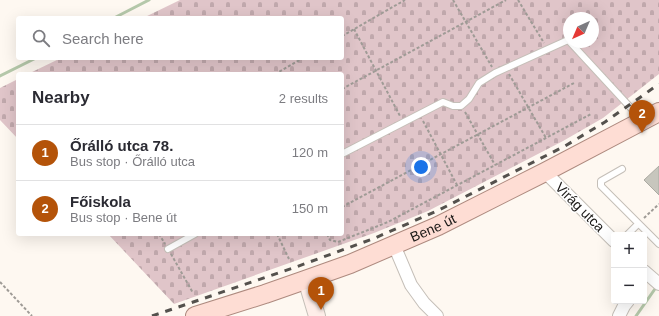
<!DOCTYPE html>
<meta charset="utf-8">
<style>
:root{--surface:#fff;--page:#f2f2f3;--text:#2b2b33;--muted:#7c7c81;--line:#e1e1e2;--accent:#b45309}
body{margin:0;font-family:Arial,sans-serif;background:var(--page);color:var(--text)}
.controls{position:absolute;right:12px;bottom:12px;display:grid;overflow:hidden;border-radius:4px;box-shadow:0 4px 16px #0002}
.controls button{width:36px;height:36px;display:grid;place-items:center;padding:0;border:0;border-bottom:1px solid var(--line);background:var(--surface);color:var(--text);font:20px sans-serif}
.compass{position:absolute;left:563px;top:12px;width:36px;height:36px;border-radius:50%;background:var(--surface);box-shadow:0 4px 16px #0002;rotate:224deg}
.you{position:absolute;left:421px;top:167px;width:14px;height:14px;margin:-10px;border:3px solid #fff;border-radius:50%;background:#1a73e8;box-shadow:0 0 0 6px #1a73e833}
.badge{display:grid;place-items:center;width:26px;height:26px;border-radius:50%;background:var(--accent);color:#fff;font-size:13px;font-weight:700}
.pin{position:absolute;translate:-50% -33px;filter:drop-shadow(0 1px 2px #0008)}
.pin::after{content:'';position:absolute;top:21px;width:14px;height:12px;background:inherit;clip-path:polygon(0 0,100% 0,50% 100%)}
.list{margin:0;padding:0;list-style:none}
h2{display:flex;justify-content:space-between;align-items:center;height:52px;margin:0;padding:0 16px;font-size:17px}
h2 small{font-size:13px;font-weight:400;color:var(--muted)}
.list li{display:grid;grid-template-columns:26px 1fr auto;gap:12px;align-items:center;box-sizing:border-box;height:56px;padding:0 16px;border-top:1px solid var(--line)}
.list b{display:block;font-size:15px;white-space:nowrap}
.list p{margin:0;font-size:13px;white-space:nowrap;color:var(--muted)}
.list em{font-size:13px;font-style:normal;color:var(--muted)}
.icon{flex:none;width:22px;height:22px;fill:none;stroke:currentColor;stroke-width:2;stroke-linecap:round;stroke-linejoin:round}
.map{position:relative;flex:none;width:659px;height:316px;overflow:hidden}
.search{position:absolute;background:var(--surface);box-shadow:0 4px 16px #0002;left:16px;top:16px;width:328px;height:44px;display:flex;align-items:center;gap:10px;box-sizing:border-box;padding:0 14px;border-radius:4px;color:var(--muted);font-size:15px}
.panel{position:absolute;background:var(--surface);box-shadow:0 4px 16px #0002;left:16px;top:72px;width:328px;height:164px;border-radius:4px}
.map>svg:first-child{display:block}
.cemetery{fill:url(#cemetery-stones);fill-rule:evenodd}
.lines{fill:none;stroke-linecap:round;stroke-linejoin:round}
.stream{stroke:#b5c8aa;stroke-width:3}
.building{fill:#c7c6bd;stroke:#abaaa2}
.lane-casing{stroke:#c5bfb8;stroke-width:8}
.street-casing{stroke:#c5bfb8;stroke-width:14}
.secondary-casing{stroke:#c5bfb8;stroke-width:18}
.primary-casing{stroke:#ae8a7f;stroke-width:20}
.path{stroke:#9f9b96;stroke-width:2;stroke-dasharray:3 2;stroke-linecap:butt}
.lane{stroke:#fff;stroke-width:6}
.street{stroke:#fff;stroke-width:12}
.secondary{stroke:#feeee9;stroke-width:16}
.primary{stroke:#feddd4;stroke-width:18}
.rail{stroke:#54514d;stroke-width:3;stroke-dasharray:7 7;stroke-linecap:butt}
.labels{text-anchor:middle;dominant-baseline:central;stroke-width:3;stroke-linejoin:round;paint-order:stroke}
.street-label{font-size:14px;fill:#1a1816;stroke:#fff}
</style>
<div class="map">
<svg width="659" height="316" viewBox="0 0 659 316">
<defs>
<pattern id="cemetery-stones" width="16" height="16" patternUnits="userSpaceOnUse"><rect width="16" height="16" fill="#e0c5c9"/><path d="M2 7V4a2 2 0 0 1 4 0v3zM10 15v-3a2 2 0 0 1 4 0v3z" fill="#c0a8ac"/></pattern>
</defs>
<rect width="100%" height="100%" fill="#fef8f1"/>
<!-- cemetery -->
<path class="cemetery" d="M180,0H659V74L603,118L563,141L428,211L374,233L174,304L108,234H342V74H28L61,58H342V18H143ZM569,18H593V42H569Z
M18,79V139L0,120V88Z"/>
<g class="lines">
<!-- stream -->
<path class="stream" d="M114,18L149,0
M0,76L36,58
M636,316L657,286"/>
</g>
<!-- building -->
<path class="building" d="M659,166V195L644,180Z"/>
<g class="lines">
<!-- lane casing -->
<g class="lane-casing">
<path id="lane" d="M570,42L641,119
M342,154L443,102L453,106H461L469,99L479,83L495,73L568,40L569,41
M622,169L601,181V186L659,244
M627,235L638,224
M168,249L195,234"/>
</g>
<!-- street casing -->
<g class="street-casing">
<path id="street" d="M545,172L614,241
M394,245L411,285L424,303L437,316
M644,271L659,284
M619,316L624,306L628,301"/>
</g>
<!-- secondary casing -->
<g class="secondary-casing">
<path id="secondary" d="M308,286L317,316"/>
</g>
<!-- primary casing -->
<g class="primary-casing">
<g id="primary">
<path id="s1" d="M195,316L265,294L305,280L350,264L438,226L545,172L659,112"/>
</g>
</g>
<!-- path -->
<path class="path" d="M453,0L492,67
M518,0L544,43
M354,29L400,116
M342,36L405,0
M275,74L303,58
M509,74L546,138
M342,89L506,0
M465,112L495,165
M423,121L457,185
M342,207L574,83
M644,218L659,204
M159,234L165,244
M277,234L289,259
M327,234L330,240L338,242L388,222L591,114
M171,254L193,293
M0,282L32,316"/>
<!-- lane -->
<use href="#lane" class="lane"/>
<!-- street -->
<use href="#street" class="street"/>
<!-- secondary -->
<use href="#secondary" class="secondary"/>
<!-- primary -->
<use href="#primary" class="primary"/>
<!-- rail -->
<path class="rail" d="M152,316L296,267L375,238L439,210L565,146L605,122L659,84"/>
</g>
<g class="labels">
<!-- street labels -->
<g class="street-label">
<text transform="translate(580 207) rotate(45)">Virág utca</text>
<text stroke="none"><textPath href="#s1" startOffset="254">Bene út</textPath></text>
</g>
</g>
</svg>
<div class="controls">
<button>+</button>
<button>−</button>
</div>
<svg class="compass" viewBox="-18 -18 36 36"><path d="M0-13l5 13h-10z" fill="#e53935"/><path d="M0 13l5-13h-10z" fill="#7c7c81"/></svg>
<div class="you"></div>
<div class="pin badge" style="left:321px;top:310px">1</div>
<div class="pin badge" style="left:642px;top:133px">2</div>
<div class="search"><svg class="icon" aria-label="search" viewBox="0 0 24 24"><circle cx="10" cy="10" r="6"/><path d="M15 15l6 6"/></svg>Search here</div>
<section class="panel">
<h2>Nearby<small>2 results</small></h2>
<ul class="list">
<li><span class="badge">1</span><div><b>Őrálló utca 78.</b><p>Bus stop · Őrálló utca</p></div><em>120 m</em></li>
<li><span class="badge">2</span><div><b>Főiskola</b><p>Bus stop · Bene út</p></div><em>150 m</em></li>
</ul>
</section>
</div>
